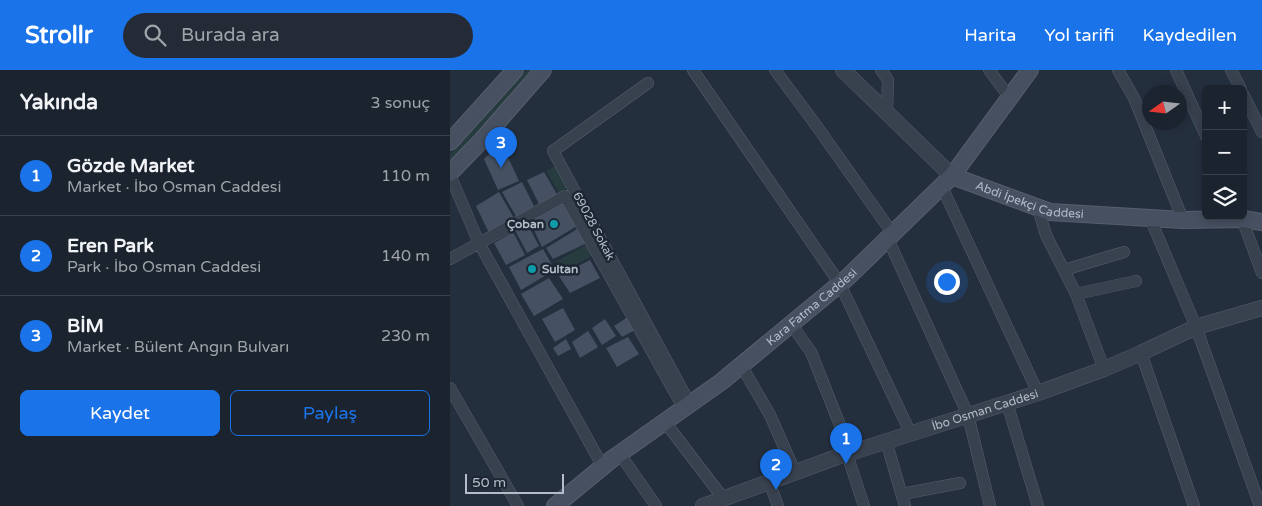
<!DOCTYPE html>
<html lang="tr">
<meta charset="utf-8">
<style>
:root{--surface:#1b232e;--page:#242b36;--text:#f1f3f6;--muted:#a0a4aa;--line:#39404a;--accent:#1a73e8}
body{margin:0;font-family:"Varela Round",sans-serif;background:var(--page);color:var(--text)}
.controls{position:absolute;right:15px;top:15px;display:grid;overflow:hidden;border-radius:8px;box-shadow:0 2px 8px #0003}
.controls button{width:45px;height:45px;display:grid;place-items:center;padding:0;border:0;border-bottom:1px solid var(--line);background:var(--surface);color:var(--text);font:25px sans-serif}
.compass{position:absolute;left:692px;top:15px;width:45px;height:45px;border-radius:50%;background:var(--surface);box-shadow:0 2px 8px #0003;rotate:256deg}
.scale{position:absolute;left:15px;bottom:12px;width:99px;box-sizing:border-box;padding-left:5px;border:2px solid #b4bcc9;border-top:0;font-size:14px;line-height:18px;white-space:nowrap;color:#b4bcc9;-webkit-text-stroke:4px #1d2633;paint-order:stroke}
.you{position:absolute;left:496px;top:211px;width:18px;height:18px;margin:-12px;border:4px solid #fff;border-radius:50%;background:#1a73e8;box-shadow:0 0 0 8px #1a73e833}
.badge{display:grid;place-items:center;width:32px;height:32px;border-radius:50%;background:var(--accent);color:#fff;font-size:16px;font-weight:700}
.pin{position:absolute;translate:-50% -41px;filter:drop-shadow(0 1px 2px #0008)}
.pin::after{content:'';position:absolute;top:26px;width:18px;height:15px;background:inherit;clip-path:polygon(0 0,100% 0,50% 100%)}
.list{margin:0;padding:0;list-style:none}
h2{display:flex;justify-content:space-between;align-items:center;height:65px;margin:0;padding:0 20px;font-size:21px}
h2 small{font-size:16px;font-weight:400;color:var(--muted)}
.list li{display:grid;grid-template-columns:32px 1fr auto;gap:15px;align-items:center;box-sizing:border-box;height:80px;padding:0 20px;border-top:1px solid var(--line)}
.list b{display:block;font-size:19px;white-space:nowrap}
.list p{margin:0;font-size:16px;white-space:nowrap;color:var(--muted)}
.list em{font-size:16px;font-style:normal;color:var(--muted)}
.actions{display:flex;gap:10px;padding:15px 20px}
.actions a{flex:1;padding:11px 0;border:1px solid var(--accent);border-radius:8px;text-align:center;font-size:18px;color:var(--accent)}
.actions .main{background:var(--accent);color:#fff}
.icon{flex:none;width:28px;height:28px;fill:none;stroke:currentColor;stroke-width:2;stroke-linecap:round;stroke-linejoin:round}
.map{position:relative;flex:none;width:812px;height:436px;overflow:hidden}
header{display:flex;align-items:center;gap:30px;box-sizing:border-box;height:70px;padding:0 25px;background:var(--accent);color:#fff}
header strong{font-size:24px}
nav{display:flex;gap:28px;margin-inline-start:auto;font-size:18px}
.search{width:350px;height:45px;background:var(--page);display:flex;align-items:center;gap:12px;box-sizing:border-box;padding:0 18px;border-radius:28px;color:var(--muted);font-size:19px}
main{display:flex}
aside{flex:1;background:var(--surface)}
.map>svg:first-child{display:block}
.green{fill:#263c3f}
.building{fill:#455162}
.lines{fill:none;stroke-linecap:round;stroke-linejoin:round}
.minor-casing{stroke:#565f6c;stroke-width:12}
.tertiary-casing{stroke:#565f6c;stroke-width:16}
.secondary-casing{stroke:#565f6c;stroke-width:18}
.minor{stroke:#38414e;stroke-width:11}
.tertiary{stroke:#38414e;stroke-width:15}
.secondary{stroke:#465061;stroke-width:16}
.culture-dot{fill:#0f9aa8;stroke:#1d2633;stroke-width:2}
.labels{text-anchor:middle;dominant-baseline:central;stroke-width:5;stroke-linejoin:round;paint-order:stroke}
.street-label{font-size:12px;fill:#b4bcc9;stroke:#1d2633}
.poi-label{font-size:12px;font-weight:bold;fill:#b4bcc9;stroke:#1d2633;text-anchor:end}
</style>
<header>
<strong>Strollr</strong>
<div class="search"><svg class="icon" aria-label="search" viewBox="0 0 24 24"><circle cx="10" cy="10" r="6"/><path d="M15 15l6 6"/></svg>Burada ara</div>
<nav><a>Harita</a><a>Yol tarifi</a><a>Kaydedilen</a></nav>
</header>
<main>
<aside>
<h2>Yakında<small>3 sonuç</small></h2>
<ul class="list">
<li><span class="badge">1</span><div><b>Gözde Market</b><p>Market · İbo Osman Caddesi</p></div><em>110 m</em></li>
<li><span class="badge">2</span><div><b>Eren Park</b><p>Park · İbo Osman Caddesi</p></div><em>140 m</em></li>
<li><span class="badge">3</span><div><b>BİM</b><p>Market · Bülent Angın Bulvarı</p></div><em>230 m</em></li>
</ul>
<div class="actions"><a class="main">Kaydet</a><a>Paylaş</a></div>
</aside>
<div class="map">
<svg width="812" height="436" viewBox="0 0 812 436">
<rect width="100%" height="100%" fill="#242f3e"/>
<!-- green -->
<path class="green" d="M77,0H81L12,78L0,89V84L9,76Z
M105,96L117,118L109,123L96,101Z
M136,175L142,186L111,203L105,192Z"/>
<!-- building -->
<path class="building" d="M51,72L69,111L48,120L34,89Z
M94,102L108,126L90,136L77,110Z
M72,112L85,138L67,148L52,122Z
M49,122L65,150L39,163L26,136Z
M113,132L127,156L92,177L80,152Z
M78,155L89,176L77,183L65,160Z
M129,158L137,173L103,189L96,178Z
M63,162L75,185L56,195L44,173Z
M93,179L105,200L71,220L59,197Z
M140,190L150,208L120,223L109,206Z
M99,208L113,229L84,246L71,224Z
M113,238L125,260L105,272L92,249Z
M178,247L185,260L172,267L164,256Z
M155,249L166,266L152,275L142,258Z
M138,261L148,277L130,288L122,272Z
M178,267L189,284L167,297L156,278Z
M116,269L121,279L108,286L103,278Z"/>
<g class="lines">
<!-- minor casing -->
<g class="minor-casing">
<path id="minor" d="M243,0L390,214L461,364
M325,0L363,51L443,164
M431,0L438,10L437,42
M539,0L560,28
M668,0L684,28L733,150
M726,0L756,66
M781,0L791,19
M198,13L103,81L240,334
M793,24L812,62
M0,105L29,173L153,397
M492,117L588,323
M588,138L596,165L626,224L654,299
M791,146L812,203
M700,148L746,257L810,436
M438,169L518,345L540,436
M0,189L115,126L233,337
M614,200L674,182
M626,224L686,211
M341,254L361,282L401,383
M691,283L744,436
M291,295L320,345L345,402
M0,318L68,436
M557,333L588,436
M215,352L273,428
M436,371L455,436
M170,384L206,436
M397,384L414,436
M319,411L328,436
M452,424L510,413"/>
</g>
<!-- tertiary casing -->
<g class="tertiary-casing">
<g id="tertiary">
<path d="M393,0L502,106"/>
<path id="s1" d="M253,436L387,387L588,323L654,299L691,283L746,257L812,238"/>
</g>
</g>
<!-- secondary casing -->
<g class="secondary-casing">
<g id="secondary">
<path d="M0,72L65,0"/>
<path d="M0,103L31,71L93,0"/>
<path id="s2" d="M502,106L600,142L733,150L793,149L812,152"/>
<path id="s3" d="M105,436L162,389L271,312L397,208L502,106L580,0"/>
</g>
</g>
<!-- minor -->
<use href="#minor" class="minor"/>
<!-- tertiary -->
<use href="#tertiary" class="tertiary"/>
<!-- secondary -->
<use href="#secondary" class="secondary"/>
</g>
<!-- markers -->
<g class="culture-dot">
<circle cx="104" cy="154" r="5"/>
<circle cx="82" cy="199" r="5"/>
</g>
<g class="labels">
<!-- street labels -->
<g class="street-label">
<text stroke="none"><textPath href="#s2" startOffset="82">Abdi İpekçi Caddesi</textPath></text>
<text transform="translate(144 156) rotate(62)">69028 Sokak</text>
<text stroke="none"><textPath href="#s3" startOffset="325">Kara Fatma Caddesi</textPath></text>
<text stroke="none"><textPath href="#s1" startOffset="298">İbo Osman Caddesi</textPath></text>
</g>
<!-- poi labels -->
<g class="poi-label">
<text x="94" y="154">Çoban</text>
<text x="92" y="199" text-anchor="start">Sultan</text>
</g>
</g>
</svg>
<div class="controls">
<button>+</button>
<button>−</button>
<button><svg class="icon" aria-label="layers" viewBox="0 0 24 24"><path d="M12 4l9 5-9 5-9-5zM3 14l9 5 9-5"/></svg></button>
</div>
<svg class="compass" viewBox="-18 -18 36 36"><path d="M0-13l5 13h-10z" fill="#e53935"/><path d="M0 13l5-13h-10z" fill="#a0a4aa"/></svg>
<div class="scale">50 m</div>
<div class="you"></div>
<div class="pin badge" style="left:396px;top:394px">1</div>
<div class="pin badge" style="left:326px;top:420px">2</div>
<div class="pin badge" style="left:51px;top:98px">3</div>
</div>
</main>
